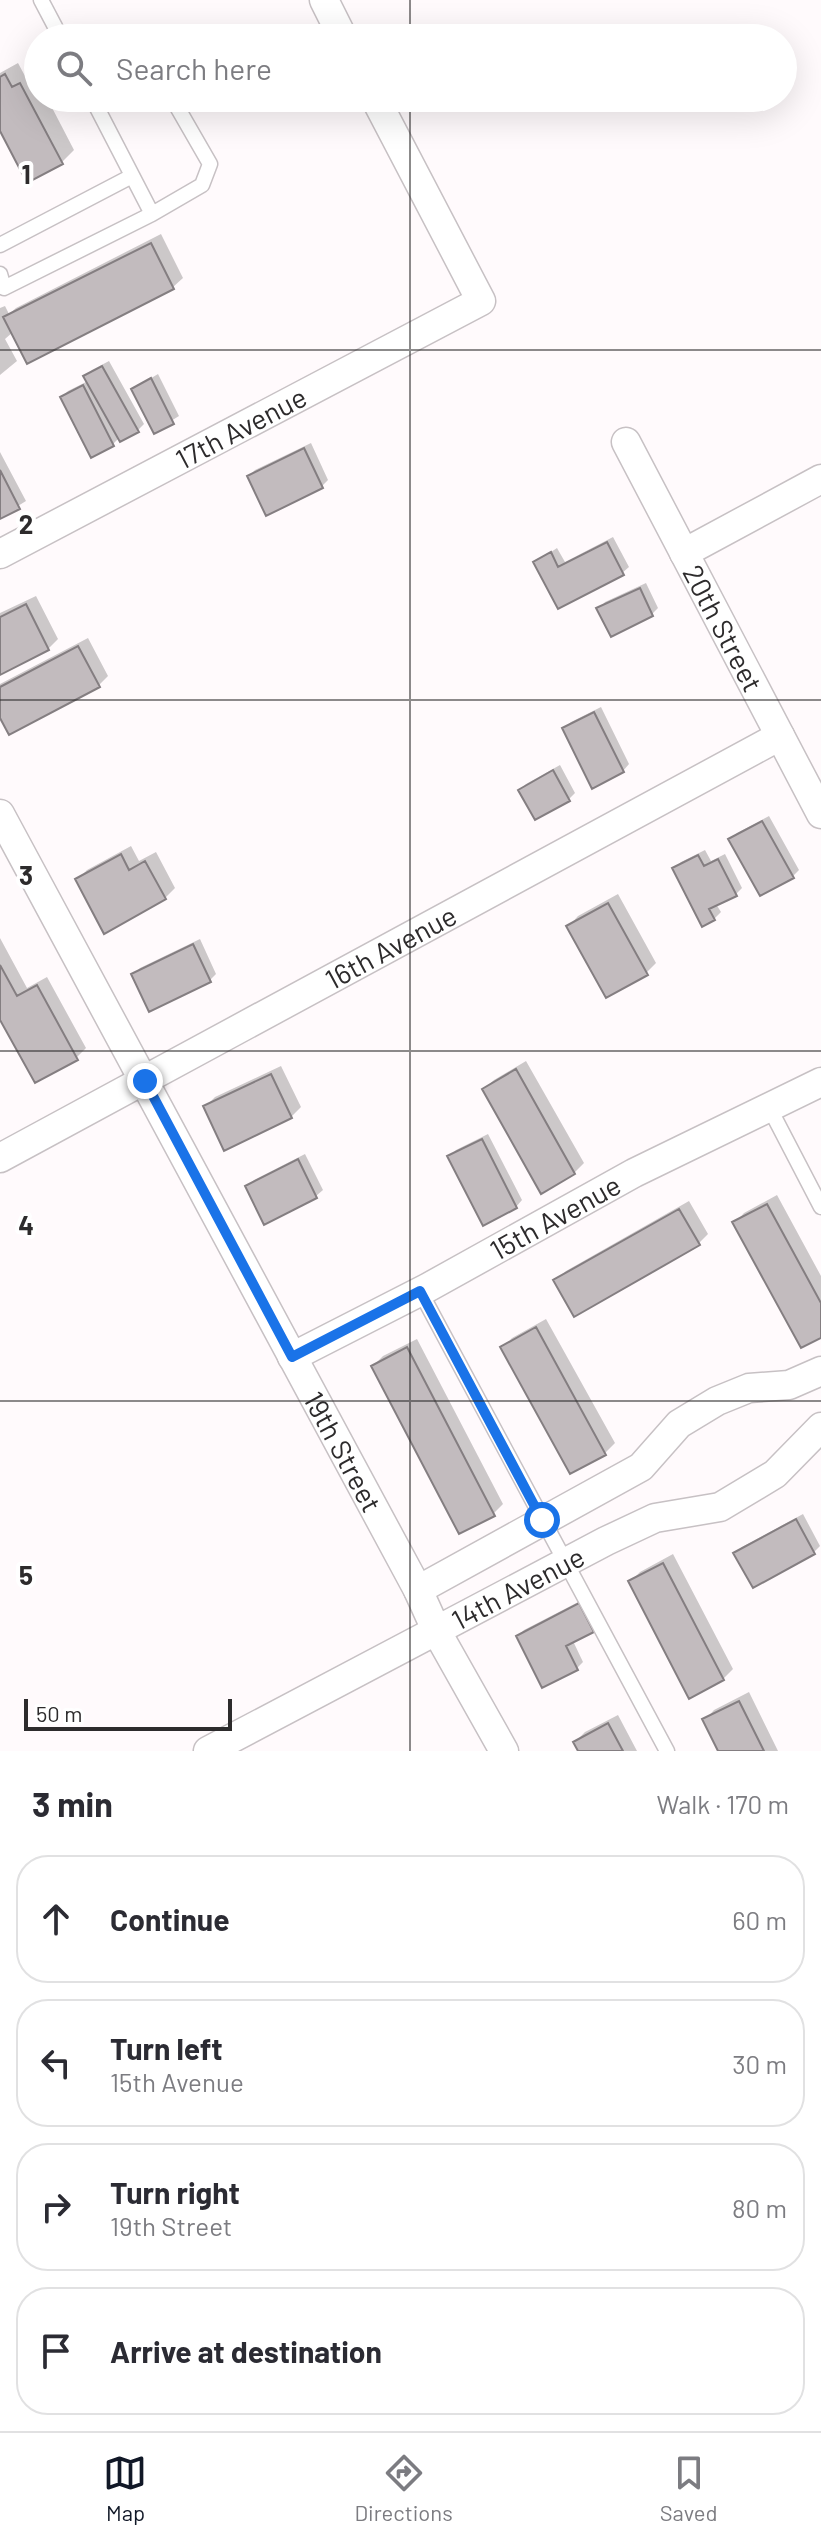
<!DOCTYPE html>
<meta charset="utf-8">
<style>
:root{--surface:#fff;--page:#f7f7f7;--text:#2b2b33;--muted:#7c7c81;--line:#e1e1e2;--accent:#111827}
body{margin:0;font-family:Barlow,sans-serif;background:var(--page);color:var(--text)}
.scale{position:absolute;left:24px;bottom:20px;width:208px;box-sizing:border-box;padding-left:8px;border:4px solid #2d2b2c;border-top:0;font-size:22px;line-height:28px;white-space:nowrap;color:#2d2b2c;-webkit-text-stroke:6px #fff;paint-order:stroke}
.stop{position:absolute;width:24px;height:24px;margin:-18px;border:6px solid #1a73e8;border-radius:50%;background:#fff}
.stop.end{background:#1a73e8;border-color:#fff;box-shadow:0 2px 8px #0008}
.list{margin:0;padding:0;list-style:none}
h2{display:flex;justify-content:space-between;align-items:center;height:104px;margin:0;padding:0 32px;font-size:34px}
h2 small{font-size:26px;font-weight:400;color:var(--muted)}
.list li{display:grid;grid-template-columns:52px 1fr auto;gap:24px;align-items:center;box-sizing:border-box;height:128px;margin:0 16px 16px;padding:0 16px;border:2px solid var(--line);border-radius:32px}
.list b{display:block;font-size:30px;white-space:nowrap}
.list p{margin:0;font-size:26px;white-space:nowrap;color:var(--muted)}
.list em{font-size:26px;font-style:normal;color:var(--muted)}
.icon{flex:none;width:44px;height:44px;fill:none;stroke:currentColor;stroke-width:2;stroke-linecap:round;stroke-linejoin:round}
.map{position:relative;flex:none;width:821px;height:1751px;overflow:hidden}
.search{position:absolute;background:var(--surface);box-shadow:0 8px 32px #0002;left:24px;right:24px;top:24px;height:88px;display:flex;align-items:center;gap:20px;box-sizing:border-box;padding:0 28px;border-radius:44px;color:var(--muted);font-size:30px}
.sheet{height:680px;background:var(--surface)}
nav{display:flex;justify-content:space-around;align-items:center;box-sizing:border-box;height:112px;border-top:2px solid var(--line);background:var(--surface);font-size:22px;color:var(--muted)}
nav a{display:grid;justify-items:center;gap:4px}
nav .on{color:var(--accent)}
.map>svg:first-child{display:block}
.shadow{fill:#0003}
.building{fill:#c2bbbe;stroke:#847e81;stroke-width:2}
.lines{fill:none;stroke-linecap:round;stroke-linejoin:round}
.service-casing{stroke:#c7c1c4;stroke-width:17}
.minor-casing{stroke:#c7c1c4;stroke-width:31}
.service{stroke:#fff;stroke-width:14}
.minor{stroke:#fff;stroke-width:28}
.route{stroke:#1a73e8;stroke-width:10}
.grid{fill:none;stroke:#2d2b2c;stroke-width:2;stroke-opacity:0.55}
.labels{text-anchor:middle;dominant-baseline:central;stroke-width:8;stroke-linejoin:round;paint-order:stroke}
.street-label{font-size:28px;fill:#2d2b2c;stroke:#fff}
.grid-label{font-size:26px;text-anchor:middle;font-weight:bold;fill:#2d2b2c;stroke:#fff;stroke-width:8;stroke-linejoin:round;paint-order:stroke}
</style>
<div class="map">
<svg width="821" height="1751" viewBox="0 0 821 1751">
<rect width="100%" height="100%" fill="#fffafc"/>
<!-- shadow -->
<path class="shadow" d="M18,63L25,76L33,72L38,81V98H47L74,150L62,162L0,127V73Z
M161,234L183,278L173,287L13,332L5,339L17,361L0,375V308L5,306L9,314L16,308Z
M109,361L144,424L137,431L120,437L113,444L62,397L68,391L88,381L86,377L92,370Z
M158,374L179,416L155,431L133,389Z
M311,443L328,480L322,486L249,476L255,470Z
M0,452L26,501L0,517Z
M613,537L629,567L622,573L559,606L536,562L557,548L565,562Z
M646,583L658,608L652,614L599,609L605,602Z
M36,596L58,639L48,649L0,673V613Z
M88,638L108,676L98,686L0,713V684Z
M601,707L629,764L623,771L564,728L571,722Z
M560,765L575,793L569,799L535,818L520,790L526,784Z
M769,816L799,870L793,876L731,840L737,833Z
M131,846L139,861L156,852L175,888L165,898L77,880L87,870Z
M705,850L711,861L725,854L742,888L736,894L716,904L721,912L714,919L674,869L681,862Z
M618,894L656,963L646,973L569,926L578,916Z
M0,938L27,988L47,977L86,1048L76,1058L0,1016Z
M200,939L216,974L210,980L133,975L140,968Z
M526,1061L584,1163L574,1173L542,1191L484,1089L494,1080Z
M281,1066L301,1107L291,1117L205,1107L215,1097Z
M488,1134L522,1200L516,1207L449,1157L456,1150Z
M305,1154L323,1190L316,1196L265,1222L248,1186L254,1180Z
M777,1195L821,1276V1335L735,1223L744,1213Z
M689,1201L708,1234L698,1244L556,1280L566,1271Z
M546,1319L615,1443L605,1453L503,1347L512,1338Z
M417,1339L503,1504L493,1514L373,1366L383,1356Z
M803,1514L820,1546L814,1552L736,1553L742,1547Z
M673,1554L733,1669L723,1679L630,1582L640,1572Z
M586,1598L599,1624L593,1631L573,1641L583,1662L577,1668L518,1636L524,1630Z
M749,1692L778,1751H721L705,1720L714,1710Z
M618,1715L637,1751H580L575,1742L585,1732Z"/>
<!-- building -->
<path class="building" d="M5,74L12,87L20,83L63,164L27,183L0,131V77Z
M151,243L174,289L27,364L3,317Z
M102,366L139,432L120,442L83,376Z
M151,378L174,424L154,434L131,389Z
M83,385L114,446L91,458L60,397Z
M304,448L323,488L266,516L247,476Z
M0,470L20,509L0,519Z
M607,542L624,575L558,609L533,562L551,552L558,567Z
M640,588L653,616L611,637L596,608Z
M26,604L49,650L0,675V617Z
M78,646L100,687L9,735L0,718V687Z
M594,712L624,772L592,789L562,728Z
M553,770L570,801L535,820L518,790Z
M762,821L794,878L760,896L728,839Z
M121,854L129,870L145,861L166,899L104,934L75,879Z
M698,855L704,866L718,859L737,896L709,909L715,920L702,927L672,868Z
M608,903L648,975L606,998L566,926Z
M193,944L211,982L149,1012L131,974Z
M0,965L17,996L37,985L78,1060L35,1083L0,1020Z
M516,1069L575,1174L541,1194L482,1089Z
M271,1074L292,1118L224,1151L203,1106Z
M482,1139L517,1208L483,1226L447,1156Z
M298,1159L317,1198L264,1225L245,1186Z
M767,1204L821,1303V1338L801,1348L732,1222Z
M679,1209L700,1245L574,1317L553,1280Z
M536,1327L606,1455L570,1474L500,1347Z
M407,1347L495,1516L459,1534L371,1366Z
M796,1519L815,1554L753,1588L733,1553Z
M663,1563L724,1680L689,1699L628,1581Z
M579,1603L594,1632L566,1646L578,1670L542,1688L516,1636Z
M739,1701L764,1751H718L702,1719Z
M608,1723L623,1751H578L573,1742Z"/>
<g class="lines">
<!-- service casing -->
<g class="service-casing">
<path id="service" d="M41,0L61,38
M92,98L152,214
M0,245L132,176
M0,274L4,288L152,214L202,185L210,164L172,98
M769,1107L821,1207
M420,1291L667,1751"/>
</g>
<!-- minor casing -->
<g class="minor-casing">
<g id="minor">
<path d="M324,0L343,38"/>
<path id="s1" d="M626,442L821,814"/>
<path d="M684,553L821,479"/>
<path id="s2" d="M0,554L481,301L375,98"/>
<path id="s3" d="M0,814L418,1590L437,1632L504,1751"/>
<path id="s4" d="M0,1158L780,736"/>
<path id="s5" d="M292,1357L427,1288L634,1173L821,1082"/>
<path d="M418,1590L641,1467L679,1424L717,1401L749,1388L789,1385L821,1371"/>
<path id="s6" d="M208,1751L606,1541L655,1518L720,1507L775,1474L821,1427"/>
</g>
</g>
<!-- service -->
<use href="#service" class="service"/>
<!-- minor -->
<use href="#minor" class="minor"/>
</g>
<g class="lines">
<!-- route -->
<path class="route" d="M145,1081L292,1357L420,1291L542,1520"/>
</g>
<!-- grid -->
<path class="grid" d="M410,0V38M410,98V1751M0,350H821M0,700H821M0,1051H821M0,1401H821"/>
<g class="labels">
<!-- street labels -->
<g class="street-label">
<text stroke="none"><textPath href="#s2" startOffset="272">17th Avenue</textPath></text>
<text stroke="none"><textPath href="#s1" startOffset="210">20th Street</textPath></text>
<text stroke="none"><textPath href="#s4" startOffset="444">16th Avenue</textPath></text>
<text stroke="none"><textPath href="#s5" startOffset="298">15th Avenue</textPath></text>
<text stroke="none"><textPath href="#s3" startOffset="724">19th Street</textPath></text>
<text stroke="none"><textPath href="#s6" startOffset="350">14th Avenue</textPath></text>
</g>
</g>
<g class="grid-label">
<text x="26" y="184">1</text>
<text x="26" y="534">2</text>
<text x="26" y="885">3</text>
<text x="26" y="1235">4</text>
<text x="26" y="1585">5</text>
</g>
</svg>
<div class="scale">50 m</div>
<div class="stop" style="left:542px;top:1520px"></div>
<div class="stop end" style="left:145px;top:1081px"></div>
<div class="search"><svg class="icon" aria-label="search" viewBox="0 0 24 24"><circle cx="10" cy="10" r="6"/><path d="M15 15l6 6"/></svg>Search here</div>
</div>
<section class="sheet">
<h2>3 min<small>Walk · 170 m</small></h2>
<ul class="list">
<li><svg class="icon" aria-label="ahead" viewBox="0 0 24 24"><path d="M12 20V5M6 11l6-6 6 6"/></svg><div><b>Continue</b></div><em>60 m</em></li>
<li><svg class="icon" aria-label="left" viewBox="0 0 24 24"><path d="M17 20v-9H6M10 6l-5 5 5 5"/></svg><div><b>Turn left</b><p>15th Avenue</p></div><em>30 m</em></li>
<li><svg class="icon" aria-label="right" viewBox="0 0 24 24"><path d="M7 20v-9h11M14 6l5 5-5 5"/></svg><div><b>Turn right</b><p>19th Street</p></div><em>80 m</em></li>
<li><svg class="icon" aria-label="arrive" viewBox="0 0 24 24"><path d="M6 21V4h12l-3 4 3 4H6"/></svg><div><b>Arrive at destination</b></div></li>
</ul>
</section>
<nav>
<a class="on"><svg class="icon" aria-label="map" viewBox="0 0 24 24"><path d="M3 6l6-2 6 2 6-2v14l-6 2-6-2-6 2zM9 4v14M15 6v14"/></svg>Map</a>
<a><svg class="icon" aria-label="directions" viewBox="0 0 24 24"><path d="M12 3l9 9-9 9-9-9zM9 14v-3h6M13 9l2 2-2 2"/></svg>Directions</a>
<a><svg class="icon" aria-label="saved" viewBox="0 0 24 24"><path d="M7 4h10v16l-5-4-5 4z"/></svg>Saved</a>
</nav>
